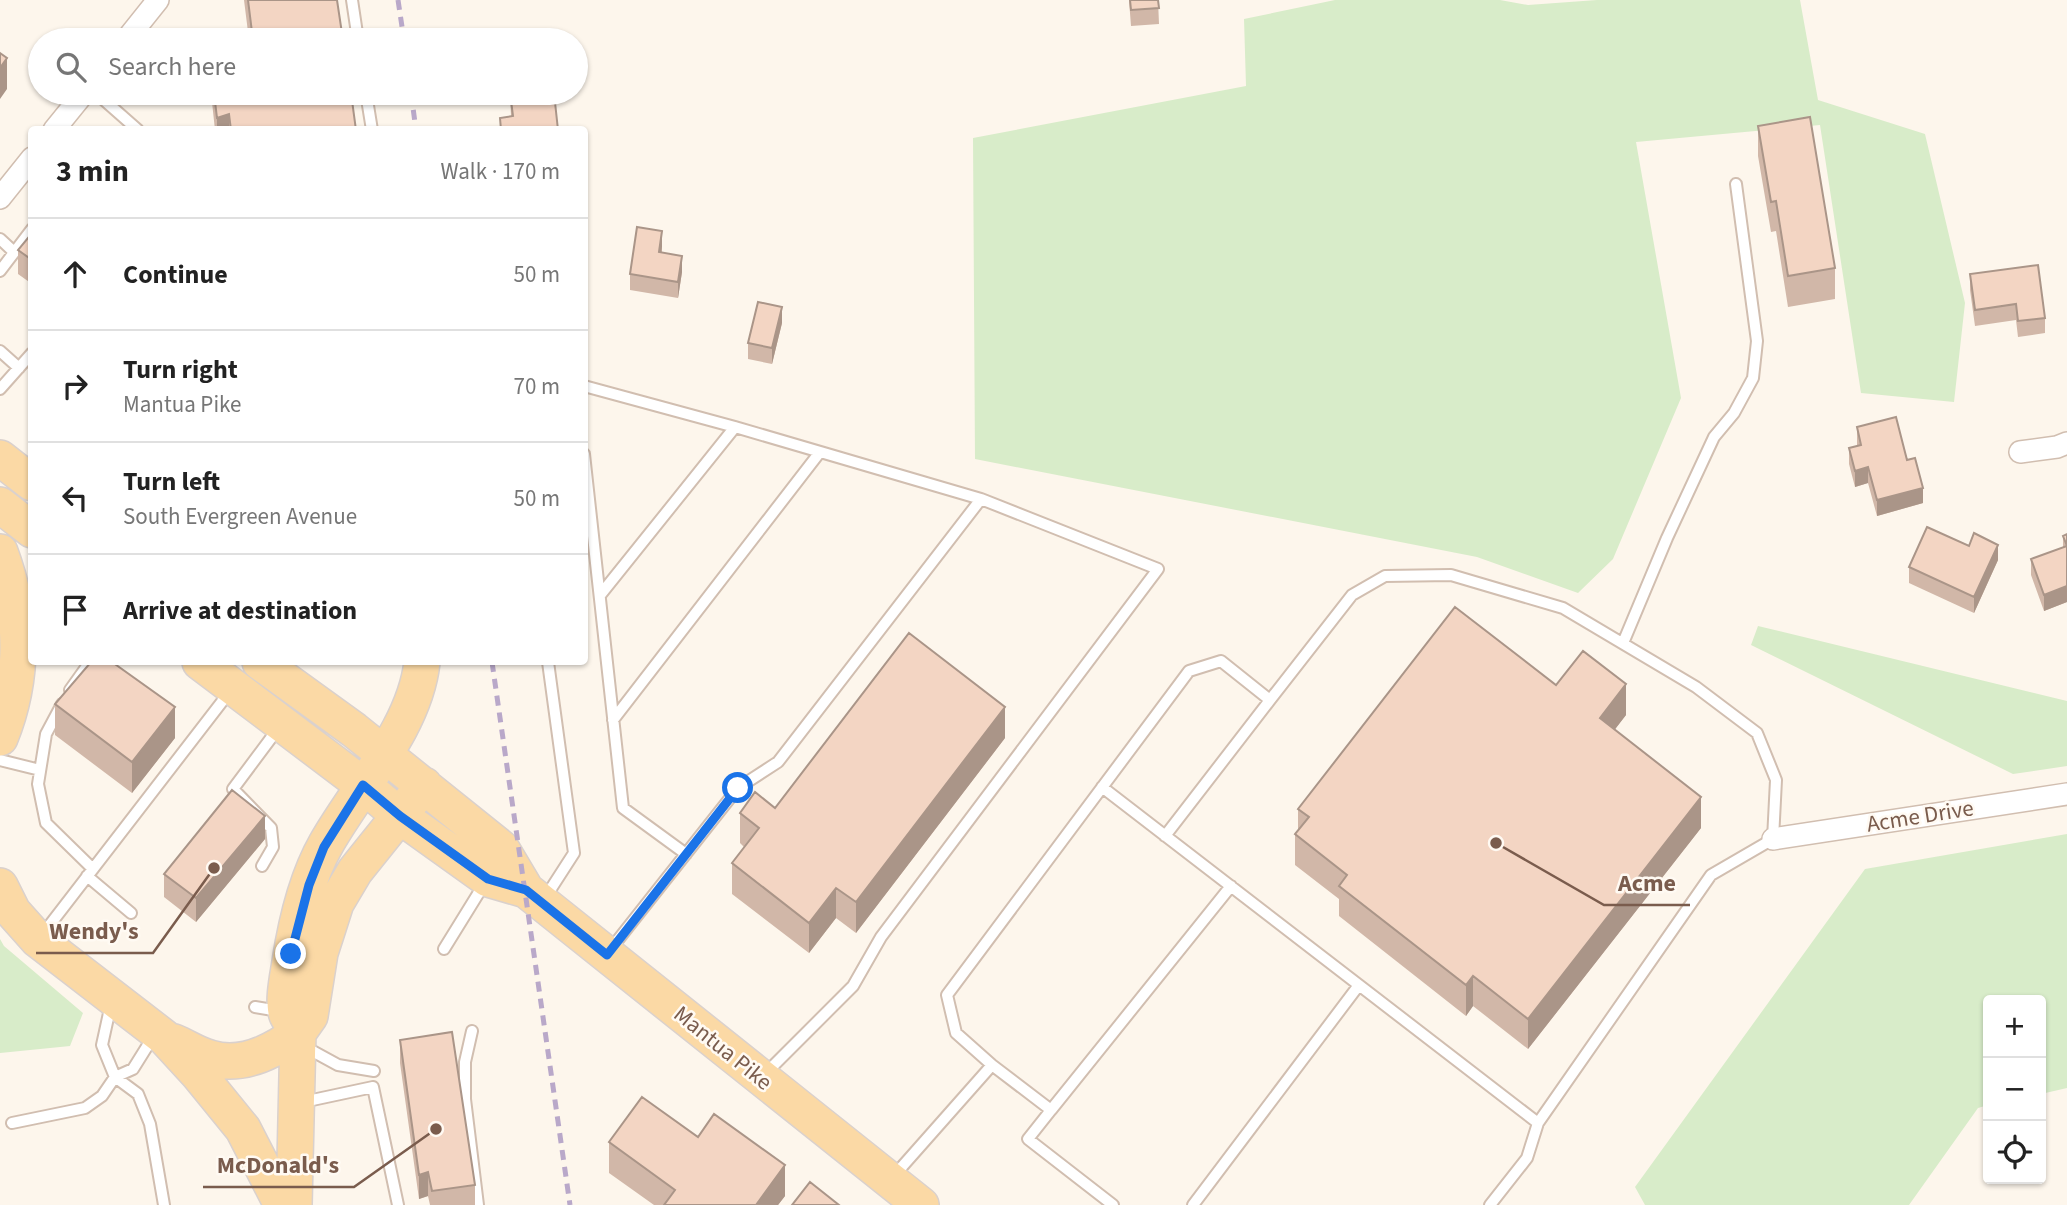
<!DOCTYPE html>
<meta charset="utf-8">
<style>
:root{--surface:#fff;--page:#f2f2f2;--text:#222;--muted:#767676;--line:#e0e0e0}
body{margin:0;font-family:"Source Sans 3",sans-serif;background:var(--page);color:var(--text)}
.controls{position:absolute;right:21px;bottom:21px;display:grid;overflow:hidden;border-radius:7px;box-shadow:0 2px 5px #0004}
.controls button{width:63px;height:63px;display:grid;place-items:center;padding:0;border:0;border-bottom:2px solid var(--line);background:var(--surface);color:var(--text);font:35px sans-serif}
.stop{position:absolute;width:21px;height:21px;margin:-16px;border:5px solid #1a73e8;border-radius:50%;background:#fff}
.stop.end{background:#1a73e8;border-color:#fff;box-shadow:0 2px 7px #0008}
.list{margin:0;padding:0;list-style:none}
h2{display:flex;justify-content:space-between;align-items:center;height:91px;margin:0;padding:0 28px;font-size:30px}
h2 small{font-size:23px;font-weight:400;color:var(--muted)}
.list li{display:grid;grid-template-columns:46px 1fr auto;gap:21px;align-items:center;box-sizing:border-box;height:112px;padding:0 28px;border-top:2px solid var(--line)}
.list b{display:block;font-size:26px;white-space:nowrap}
.list p{margin:0;font-size:23px;white-space:nowrap;color:var(--muted)}
.list em{font-size:23px;font-style:normal;color:var(--muted)}
.icon{flex:none;width:38px;height:38px;fill:none;stroke:currentColor;stroke-width:2;stroke-linecap:round;stroke-linejoin:round}
.map{position:relative;flex:none;width:2067px;height:1205px;overflow:hidden}
.search{position:absolute;background:var(--surface);box-shadow:0 2px 5px #0004;left:28px;top:28px;width:560px;height:77px;display:flex;align-items:center;gap:18px;box-sizing:border-box;padding:0 24px;border-radius:38px;color:var(--muted);font-size:26px}
.panel{position:absolute;background:var(--surface);box-shadow:0 2px 5px #0004;left:28px;top:126px;width:560px;height:539px;border-radius:7px}
.map>svg:first-child{display:block}
.green{fill:#d8ecc9}
.lines{fill:none;stroke-linecap:round;stroke-linejoin:round}
.service-casing{stroke:#d1beb0;stroke-width:14}
.minor-casing{stroke:#d1beb0;stroke-width:24}
.primary-casing{stroke:#dad1cd;stroke-width:38}
.service{stroke:#fff;stroke-width:10}
.minor{stroke:#fff;stroke-width:21}
.primary{stroke:#fbd9a5;stroke-width:35}
.rail{stroke:#b9a8c9;stroke-width:5;stroke-dasharray:10 7;stroke-linecap:butt}
.wall{fill:#d1b7a8}
.shaded-wall{fill:#aa9588}
.building{fill:#f3d5c3;stroke:#aa9588;stroke-width:2}
.route{stroke:#1a73e8;stroke-width:9}
.labels{text-anchor:middle;dominant-baseline:central;stroke-width:5;stroke-linejoin:round;paint-order:stroke}
.street-label{font-size:23px;fill:#7a5c4d;stroke:#fffaf3}
.leader{fill:none;stroke:#7a5c4d;stroke-width:2.5}
.callout-dot{fill:#7a5c4d;stroke:#fffaf3;stroke-width:2.5}
.callout-label{font-size:24px;text-anchor:middle;font-weight:bold;fill:#7a5c4d;stroke:#fffaf3;stroke-width:5;stroke-linejoin:round;paint-order:stroke}
</style>
<div class="map">
<svg width="2067" height="1205" viewBox="0 0 2067 1205">
<rect width="100%" height="100%" fill="#fdf6ec"/>
<!-- green -->
<path class="green" d="M1335,0H1500L1528,5L1597,0H1800L1818,100L1925,134L1965,303L1954,402L1861,393L1820,125L1636,142L1681,398L1613,559L1578,593L1477,557L975,459L973,138L1246,86L1244,19Z
M1758,626L2067,701V766L2013,774L1751,645Z
M2067,834V1088L2041,1094V1000H1988V1105L1978,1108L1909,1205H1645L1635,1187L1865,869Z
M0,939L4,946L83,1013L70,1046L0,1053Z"/>
<g class="lines">
<!-- service casing -->
<g class="service-casing">
<path id="service" d="M352,0L358,40
M96,93L138,130
M366,93L372,130
M0,239L14,252
M0,271L32,229
M0,351L19,368
M584,386L735,427L981,499
M0,389L32,353
M584,454L623,808L686,854
M601,594L735,427
M1623,643L1667,538L1714,437L1734,413L1753,378L1757,341L1736,184
M70,690L90,662
M62,704L46,734L38,784L46,823L93,869
M613,720L820,452
M0,760L40,770
M1102,787L1538,1123
M1165,836L1270,700
M262,866L273,847L271,828L233,789L280,726
M87,876L131,913
M545,898L574,853L548,662
M42,935L231,690
M444,949L486,881
M610,950L738,788L778,762L981,499L1158,569L881,937L853,986L765,1074
M111,1004L102,1045L115,1077L138,1094L150,1124L164,1205
M255,1007L279,1011
M472,1031L465,1062V1099L478,1205
M305,1047L338,1065L374,1071
M303,1102L373,1087L398,1205
M1051,1110L1231,886
M12,1123L85,1108L102,1096L115,1077L133,1069L153,1037
M892,1178L992,1065
M1113,1205L1028,1139L1051,1110L992,1065L956,1033L947,995L1189,671L1221,661L1270,700L1352,595L1385,576L1451,575L1563,608L1696,687L1757,733L1776,780L1773,839L1711,875L1538,1123L1527,1158L1490,1205
M1193,1205L1359,985"/>
</g>
<!-- minor casing -->
<g class="minor-casing">
<path id="minor" d="M126,40L158,0
M54,130L84,93
M0,198L32,158
M2020,452L2057,447L2067,443
M1773,839L2067,794"/>
</g>
<!-- primary casing -->
<g class="primary-casing">
<path id="primary" d="M0,458L32,483
M0,505L32,530
M0,552C23,614 25,676 0,738
M200,662L363,785L400,816L488,879L526,890
M260,662L354,730L501,848L526,890L921,1205
M0,886L13,912L38,940L165,1038L199,1075L243,1129L282,1205
M298,1033C295,1027 290,1021 287,1015C282,1003 288,975 290,962C296,923 306,879 326,844C358,787 415,728 422,662
M174,1042C186,1047 198,1055 210,1058C241,1068 274,1051 298,1033
M294,1205L298,1033L310,1016L320,953L336,903L355,871L424,785"/>
</g>
<!-- service -->
<use href="#service" class="service"/>
<!-- minor -->
<use href="#minor" class="minor"/>
<!-- primary -->
<use href="#primary" class="primary"/>
<!-- rail -->
<path class="rail" d="M398,0L404,40
M411,93L416,130
M492,662L570,1205"/>
</g>
<!-- wall -->
<path class="wall" d="M244,0H337L343,40H249Z
M1129,0H1158L1159,24L1131,26Z
M211,93H351L356,130H215Z
M510,93L558,130H500V118L511,116Z
M1758,126L1835,268V299L1788,307L1776,231L1771,232L1758,156Z
M32,233V284L18,274V250Z
M662,247V252L682,272L678,298L630,290V274Z
M1970,274L2045,318V333L2018,337L2016,320L1975,326L1970,290Z
M782,323L772,364L748,359V343Z
M1857,427L1907,460L1923,503L1877,516L1868,483L1855,487L1849,464V448L1857,446Z
M2067,534V602L2044,611L2031,575V559L2063,547V536Z
M1969,546L1998,560L1974,613L1909,583V567Z
M1556,685L1626,715L1614,730L1701,828L1528,1049L1473,1006L1466,1016L1339,916V899L1295,865V834L1298,830V809Z
M55,704L175,738L132,793L55,735Z
M1005,738L856,933L836,918L809,953L732,894V863L744,847L740,843V813L775,808Z
M265,839L196,922L164,897V874Z
M400,1040L475,1185V1205H430L428,1196L419,1199L400,1063Z
M698,1137L785,1196L778,1205H654L609,1173V1142Z"/>
<!-- shaded-wall -->
<path class="shaded-wall" d="M7,58V89L0,99V68Z
M229,114V130H217V118Z
M662,231V247L659,267V252Z
M682,256V272L678,298V282Z
M782,307V323L772,364V348Z
M1868,467V483L1855,487V471Z
M1923,488V503L1877,516V500Z
M1998,545V560L1974,613V597Z
M2067,586V602L2044,611V595Z
M1626,684V715L1600,749V718Z
M175,707V738L132,793V762Z
M1005,707V738L856,933V902Z
M1701,797V828L1528,1049V1019Z
M265,816V839L196,922V898Z
M836,888V918L809,953V923Z
M1473,976V1006L1466,1016V985Z
M785,1165V1196L778,1205H756Z
M428,1172V1196L419,1199V1175Z"/>
<!-- building -->
<path class="building" d="M248,0H337L343,40H253Z
M1130,0H1158L1159,8L1131,10Z
M0,53L7,58L0,68Z
M214,93H351L356,130H231L229,114L217,118Z
M510,93H554L558,130H501L500,118L513,116Z
M1810,117L1835,268L1788,276L1776,201L1771,202L1758,126Z
M637,227L662,231L659,252L682,256L678,282L630,274Z
M32,233V260L18,250Z
M2038,265L2045,318L2018,321L2016,304L1975,310L1970,274Z
M758,302L782,307L772,348L748,343Z
M1896,417L1907,460L1915,458L1923,488L1877,500L1868,467L1855,471L1849,448L1861,445L1857,427Z
M1927,527L1969,546L1974,533L1998,545L1974,597L1909,567Z
M2067,534V586L2044,595L2031,559L2067,546L2063,536Z
M1455,607L1556,685L1583,651L1626,684L1600,718L1701,797L1528,1019L1473,976L1466,985L1339,886L1347,875L1295,834L1309,817L1298,809Z
M909,633L1005,707L856,902L836,888L809,923L732,863L759,828L740,813L755,792L775,808Z
M91,662H112L175,707L132,762L55,704Z
M232,790L265,816L196,898L164,874Z
M452,1032L475,1185L432,1191L428,1172L419,1175L400,1040Z
M642,1097L698,1137L714,1114L785,1165L756,1205H664L675,1190L609,1142Z
M810,1182L839,1205H792Z"/>
<g class="lines">
<!-- route -->
<path class="route" d="M291,954L309,885L324,847L363,785L400,816L488,879L526,890L607,955L738,788"/>
</g>
<g class="labels">
<!-- street labels -->
<g class="street-label">
<text transform="translate(1920 816) rotate(-9)">Acme Drive</text>
<text transform="translate(723 1048) rotate(39)">Mantua Pike</text>
</g>
</g>
<!-- callouts -->
<path class="leader" d="M1496 843L1604 905H1690M214 868L153 953H36M436 1129L354 1187H203"/>
<g class="callout-dot">
<circle cx="1496" cy="843" r="7"/>
<circle cx="214" cy="868" r="7"/>
<circle cx="436" cy="1129" r="7"/>
</g>
<g class="callout-label">
<text x="1647" y="891">Acme</text>
<text x="94" y="939">Wendy's</text>
<text x="278" y="1173">McDonald's</text>
</g>
</svg>
<div class="controls">
<button>+</button>
<button>−</button>
<button><svg class="icon" aria-label="locate" viewBox="0 0 24 24"><circle cx="12" cy="12" r="6"/><path d="M12 2v4M12 18v4M2 12h4M18 12h4"/></svg></button>
</div>
<div class="stop" style="left:738px;top:788px"></div>
<div class="stop end" style="left:291px;top:954px"></div>
<div class="search"><svg class="icon" aria-label="search" viewBox="0 0 24 24"><circle cx="10" cy="10" r="6"/><path d="M15 15l6 6"/></svg>Search here</div>
<section class="panel">
<h2>3 min<small>Walk · 170 m</small></h2>
<ul class="list">
<li><svg class="icon" aria-label="ahead" viewBox="0 0 24 24"><path d="M12 20V5M6 11l6-6 6 6"/></svg><div><b>Continue</b></div><em>50 m</em></li>
<li><svg class="icon" aria-label="right" viewBox="0 0 24 24"><path d="M7 20v-9h11M14 6l5 5-5 5"/></svg><div><b>Turn right</b><p>Mantua Pike</p></div><em>70 m</em></li>
<li><svg class="icon" aria-label="left" viewBox="0 0 24 24"><path d="M17 20v-9H6M10 6l-5 5 5 5"/></svg><div><b>Turn left</b><p>South Evergreen Avenue</p></div><em>50 m</em></li>
<li><svg class="icon" aria-label="arrive" viewBox="0 0 24 24"><path d="M6 21V4h12l-3 4 3 4H6"/></svg><div><b>Arrive at destination</b></div></li>
</ul>
</section>
</div>
